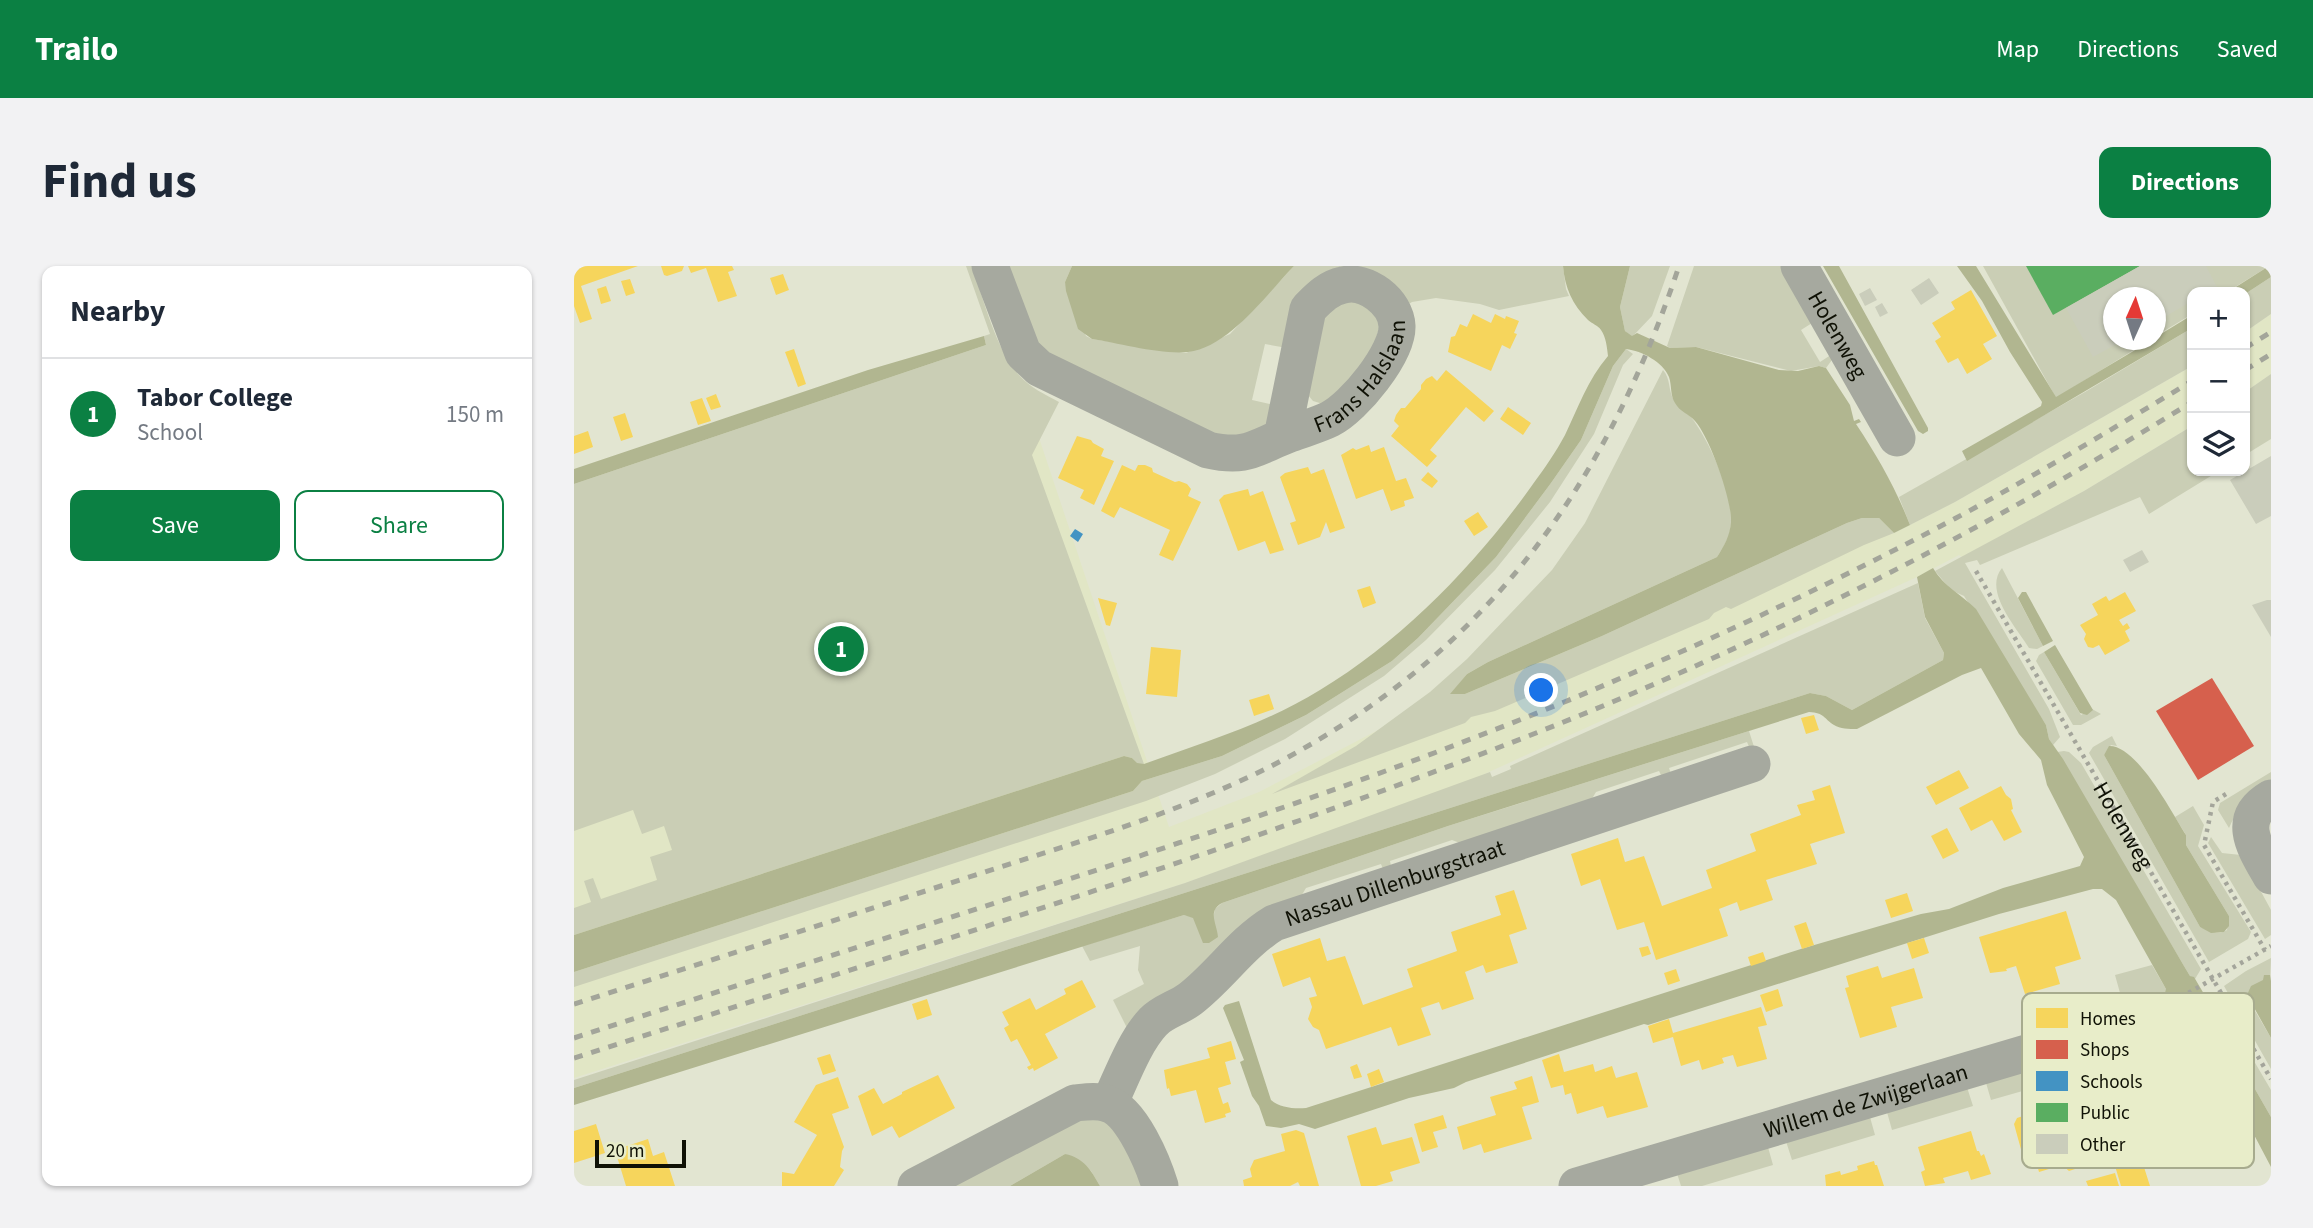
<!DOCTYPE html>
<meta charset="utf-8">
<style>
:root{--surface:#fff;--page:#f2f2f3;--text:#1f2937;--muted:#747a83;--line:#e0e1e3;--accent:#0b8043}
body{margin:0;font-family:"Source Sans 3",sans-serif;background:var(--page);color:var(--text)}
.controls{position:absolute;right:21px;top:21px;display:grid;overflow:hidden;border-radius:14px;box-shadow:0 2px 5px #0004}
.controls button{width:63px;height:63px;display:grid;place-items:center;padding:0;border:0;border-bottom:2px solid var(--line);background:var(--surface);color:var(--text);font:35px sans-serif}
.compass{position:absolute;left:1529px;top:21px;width:63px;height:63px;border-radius:50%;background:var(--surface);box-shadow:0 2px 5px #0004;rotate:3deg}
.scale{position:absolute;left:21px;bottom:18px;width:91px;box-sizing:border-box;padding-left:7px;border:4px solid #0f1105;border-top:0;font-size:19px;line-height:24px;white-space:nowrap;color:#0f1105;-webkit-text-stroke:5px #e8edc9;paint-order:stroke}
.you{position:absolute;left:968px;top:425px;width:24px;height:24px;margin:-18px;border:5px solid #fff;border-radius:50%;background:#1a73e8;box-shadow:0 0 0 10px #1a73e833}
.badge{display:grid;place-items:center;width:46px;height:46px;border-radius:50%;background:var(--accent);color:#fff;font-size:23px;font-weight:700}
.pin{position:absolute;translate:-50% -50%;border:4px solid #fff;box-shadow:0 2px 7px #0006}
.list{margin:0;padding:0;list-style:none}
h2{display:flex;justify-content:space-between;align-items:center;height:91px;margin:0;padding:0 28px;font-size:30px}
h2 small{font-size:23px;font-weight:400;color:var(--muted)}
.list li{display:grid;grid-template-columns:46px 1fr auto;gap:21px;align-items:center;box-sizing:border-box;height:112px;padding:0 28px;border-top:2px solid var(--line)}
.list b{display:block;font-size:26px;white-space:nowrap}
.list p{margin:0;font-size:23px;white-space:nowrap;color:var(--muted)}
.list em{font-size:23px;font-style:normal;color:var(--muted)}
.actions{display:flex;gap:14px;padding:21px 28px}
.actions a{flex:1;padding:16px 0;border:2px solid var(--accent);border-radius:14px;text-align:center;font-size:24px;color:var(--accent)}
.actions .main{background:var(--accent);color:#fff}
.icon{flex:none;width:38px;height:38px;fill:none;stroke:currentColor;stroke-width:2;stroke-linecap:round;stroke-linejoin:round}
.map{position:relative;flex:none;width:1697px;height:920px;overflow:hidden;border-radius:14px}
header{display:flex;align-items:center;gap:42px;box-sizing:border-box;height:98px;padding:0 35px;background:var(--accent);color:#fff}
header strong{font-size:33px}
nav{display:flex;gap:38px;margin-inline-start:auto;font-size:24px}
.intro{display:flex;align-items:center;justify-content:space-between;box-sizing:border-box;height:168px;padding:0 42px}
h1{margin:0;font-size:49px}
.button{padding:18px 32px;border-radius:14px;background:var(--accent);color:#fff;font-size:24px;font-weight:700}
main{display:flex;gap:42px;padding:0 42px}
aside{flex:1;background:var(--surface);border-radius:14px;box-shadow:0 2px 5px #0004}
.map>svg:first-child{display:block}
.built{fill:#e1e6c5}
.green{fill:#caceb5}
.water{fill:#b1b690}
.homes{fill:#f6d55c}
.shops{fill:#d6604d}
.schools{fill:#4393c3}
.public{fill:#5aae61}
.building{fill:#cacdbb}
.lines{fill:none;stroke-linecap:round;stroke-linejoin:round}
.path{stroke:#a4a59b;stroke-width:4.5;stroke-dasharray:3.5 5;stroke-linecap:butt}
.minor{stroke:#a6a99f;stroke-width:37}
.rail{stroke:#a3a59a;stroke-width:5;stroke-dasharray:9 9;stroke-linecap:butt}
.labels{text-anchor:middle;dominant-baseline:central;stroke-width:7;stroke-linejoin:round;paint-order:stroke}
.street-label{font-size:23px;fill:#0f1105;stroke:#e8edc9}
.key{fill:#e8edc9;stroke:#a7ab8e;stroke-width:2}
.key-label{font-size:19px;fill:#0f1105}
</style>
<header>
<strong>Trailo</strong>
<nav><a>Map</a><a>Directions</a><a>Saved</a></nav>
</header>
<div class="intro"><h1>Find us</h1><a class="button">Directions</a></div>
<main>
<aside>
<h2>Nearby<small></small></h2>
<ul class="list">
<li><span class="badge">1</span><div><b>Tabor College</b><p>School</p></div><em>150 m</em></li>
</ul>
<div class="actions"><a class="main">Save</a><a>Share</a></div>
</aside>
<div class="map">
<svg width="1697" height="920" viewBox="0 0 1697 920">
<rect width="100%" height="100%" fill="#e2e5d1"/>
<!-- built -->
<path class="built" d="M1697,48V108L1671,126V66Z
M1618,100V160L1510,225L1388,291L1385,289L1343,311L893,516L611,617L0,812V235L444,109L595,561L685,526L835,448L1028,370L1320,267L1381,236Z"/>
<!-- green -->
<path class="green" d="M392,0H398C410,34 421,82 445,109C455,121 472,129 485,136L458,189L570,498H563L558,492L550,490L0,669V642L17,636L10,615L19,612L27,633L83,614L76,591L98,584L90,560L68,568L59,544L0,565V218L412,79L410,70L416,68Z
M431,0H498L491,16L512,70L518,73L612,87L656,68L720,0H989L992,23L995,30L925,44L906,38L862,32L838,36L830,41L794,11L713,82L691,78L678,134L700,139L691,163L651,176L465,86Z
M1056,0H1096L1078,50L1058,71L1051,65L1046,41Z
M1120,0H1217L1246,52L1227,64L1246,96L1266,83L1252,102L1245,100L1217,105L1122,81L1096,82L1093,80Z
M1409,0H1695L1653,26H1618V48L1582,70V32H1540V74H1576L1482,132Z
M1697,11V48L1671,66V28Z
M779,31L808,53L794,97L749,138L739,135L734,129L743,52Z
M1618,62V100L1381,236L1336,259L1325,231L1511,126Z
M1052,83L1059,88L1049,99L1020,168L976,236L921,304L852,374L810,410L711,473L641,508L572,535L0,721V706L559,525L568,515L648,490L732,449L818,395L844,372L922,291L977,217L1007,174L1039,100Z
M1089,104C1097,113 1094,125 1100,134C1107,144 1117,149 1122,158C1139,183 1166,242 1154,272C1151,278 1147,285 1143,291L914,396L893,408L877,428H891L1028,370L1273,257L1288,252H1305L1320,267L1290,279L1157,343L1152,341L1140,347L1135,353L921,445L897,451L891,457L698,528L782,480L856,426L893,393L978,304L1011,257Z
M1697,108V173L1671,189V126Z
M1618,160V205H1645L1575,248L1566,231L1406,299L1403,294L1391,297L1475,443L1486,471L1479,479L1475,473L1472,459L1390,330L1377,324L1361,305L1510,225Z
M1428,302L1469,380L1463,383L1455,382C1442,361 1409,325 1428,302Z
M1344,317L1351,352L1370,387L1369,394L1278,444L1252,430L1236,427L0,822V814L611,617L916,506L918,511L937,503L936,500Z
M1470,386L1507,449L1518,443L1527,448L1507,459H1499L1462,395L1465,389Z
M1175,465L1181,484L1177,485L1173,476L1095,502L1097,508L1088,511L1085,505L1022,526L1013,541L894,580L878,574L816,595L817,600L809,603L807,598L732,622L723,637L558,772L539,734L570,718L564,704L566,680L516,695L508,680L610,649L619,651L621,654L639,653L641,643L648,637L874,560Z
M1538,470L1543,480L1537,479L1530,489L1626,661C1635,664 1644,670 1653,664L1655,650L1612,579V569L1601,551L1619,540L1630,559L1624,580L1677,666L1674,673L1635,696L1515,487L1519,481Z
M1490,485L1495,486L1507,497L1627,703L1621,713L1616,710L1610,700L1483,486Z
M1697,506V517L1665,540L1655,562L1644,544L1646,537Z
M1637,571L1648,587L1667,589L1697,644V669L1691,673L1634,577Z
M1697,692L1696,717H1689L1674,733L1697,772V803L1650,720L1672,705Z
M1578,699L1592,723V730H1574L1573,726L1548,734L1541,709Z
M1629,726L1640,727L1697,824V851L1630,734Z
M1480,789L1487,814L1417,834L1410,810Z
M1391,815L1399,840L1318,864L1311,839Z
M1294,844L1301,869L1218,894L1210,869Z
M518,850L540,860L572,920H526L517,905L491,888L436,920H367L494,853Z
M1192,874L1199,899L1128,920H1107L1101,901Z"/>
<!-- water -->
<path class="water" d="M498,0H720C691,30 655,81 614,86C588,89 544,77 518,73L504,63L492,25L491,16Z
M989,0H1056L1046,41L1051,65L1058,70L1063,67L1096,82L1122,81L1205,104L1224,105L1245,100L1252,102L1276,139L1280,155L1285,153L1287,156L1282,158C1304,191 1322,223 1336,259L1320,267L1305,252H1288L1273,257L1028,370L891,428H876L893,408L914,396L1143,291C1150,280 1156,270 1157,256C1158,234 1136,172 1121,155C1115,148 1106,146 1101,137C1096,129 1098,120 1095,111C1089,96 1068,85 1052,83L1039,100L1007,174L977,217L922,291L844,372L818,395L732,449L648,490L568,515L559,525L0,706V669L550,490L558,492L563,497L570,498C630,476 691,458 746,424C829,374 903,297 959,218C970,203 982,186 991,169C1004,142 1014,113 1034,90C1033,81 1032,71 1027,64C1024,59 1018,58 1014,54C998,38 991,22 989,0Z
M1249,0H1265L1354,162V165L1349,168L1344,165Z
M1383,0H1402L1482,131L1578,74H1582V71L1618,49V62L1393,195L1388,185L1467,140L1468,136L1436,86L1408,35Z
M1695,0H1697V11L1671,28V26H1654Z
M410,70L412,79L0,218V203L294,104Z
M1359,302C1369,320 1388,329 1402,343L1472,459L1475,473L1489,493L1610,700L1616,710L1620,711L1630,728V734L1697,851V901L1668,846L1638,803L1608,748L1601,745L1591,727L1592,723L1542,634L1528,623H1519L1425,648L1074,759L1070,758L892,816L880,822L835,832L741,863L725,858L707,862L692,860L685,840L678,830L666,796L670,794L649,742L651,739L665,735L697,834C706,842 721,843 732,842L1230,682L1347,648L1375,643L1429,622L1506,600L1510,591L1473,519L1467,494L1445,468L1407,402L1388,409L1283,463C1275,463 1266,463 1260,459C1249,452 1251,447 1235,446L874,560L648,637C633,645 643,658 644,671L635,677H629L619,652L610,649L0,839V822L1236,427L1252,430L1278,444L1369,394L1370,387L1351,351L1343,311Z
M1448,326H1452L1479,375L1469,380L1444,332Z
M1481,379L1519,444L1513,449L1506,447L1470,386Z
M1535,480C1563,479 1598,547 1612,569V579L1655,650V660L1650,666L1637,667L1626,661L1530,489Z
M1690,709H1696L1697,715V772L1673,729L1677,720L1689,714Z
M491,888C510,892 517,904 526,920H436Z"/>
<!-- homes -->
<path class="homes" d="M0,0H64L7,20L18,53L6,57L0,40Z
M87,0H110L108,5L93,10L90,9Z
M114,0H158L160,4L154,6L163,30L144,36L132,2L117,7Z
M209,8L215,24L202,29L196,12Z
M56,13L61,27L52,30L47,15Z
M32,20L37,35L27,38L23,23Z
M1397,24L1423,70L1409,78L1418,93L1393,108L1384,92L1374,97L1361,75L1367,71L1358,57L1381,43L1377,36Z
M899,48L917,57L921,48L931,53L932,50L945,55L940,67L943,68L936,83L928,79L917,105L874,86L877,71L881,70L886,58L893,61Z
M220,83L232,118L224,121L211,86Z
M872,104L920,145L910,156L892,141L856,184L863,190L853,201L817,170L825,160L820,155L822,149L827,142H831L847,123V119L852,113L858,110L863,115Z
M142,128L147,141L137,144L132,132Z
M128,132L137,155L124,159L116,136Z
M934,141L957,157L949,169L926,153Z
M51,147L59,171L47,175L39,151Z
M14,165L19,181L0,188V170Z
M503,170L517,174L519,177L530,183L527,190L540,195L520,239L506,232L510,224L484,212Z
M795,179L797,186L810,181L822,215L832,212L840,232L830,235L831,240L817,245L809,223L782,233L767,189L779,182L782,184Z
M548,199L561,205L564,199H571L578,202L579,206L601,216L605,215L613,218L617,223L614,230L627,236L599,295L585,289L596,264L546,241L540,252L527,245Z
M734,201L737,208L750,203L771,262L756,267L752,256L746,271L724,279L716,257L722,255L706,211L711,207Z
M854,206L864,215L858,222L847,214Z
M674,223L676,230L689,225L710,284L696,288L691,275L664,285L645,234L650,229Z
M904,246L914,261L900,270L890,255Z
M796,320L802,337L789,342L783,324Z
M1551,326L1562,345L1545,354L1549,360L1553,357L1556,362L1551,365L1556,375L1531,389L1525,379L1519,382L1514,381L1510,373L1512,368L1506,359L1524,349L1518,338L1532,330L1535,335Z
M524,332L543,337L536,360L532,359Z
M577,381L607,384L603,431L572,428Z
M695,428L700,443L680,450L675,434Z
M1240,449L1245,464L1232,468L1227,452Z
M1385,504L1395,522L1362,539L1352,521Z
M1256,519L1271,567L1236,578L1243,598L1192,614L1199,634L1166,645L1163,636L1145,643L1154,670L1082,694L1070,656L1043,664L1026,613L1007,620L997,588L1044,572L1051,596L1070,590L1088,640L1138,622L1132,604L1182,585L1176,568L1227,549L1223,539L1241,534L1238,525Z
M1427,520L1432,529L1437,533L1439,543L1437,544L1448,566L1430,575L1418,554L1397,565L1385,542Z
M1373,562L1385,585L1369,593L1357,570Z
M940,624L953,663L935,669L944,697L912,707L909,699L891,706L900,733L868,744L865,736L847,742L857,769L824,780L817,761L752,783L745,764L739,761L734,753L738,741L735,732L743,730L736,711L709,721L698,688L746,672L753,695L771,690L789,739L839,721L833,703L883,685L877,666L927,649L921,630Z
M1333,627L1339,645L1317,652L1311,634Z
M1492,645L1507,693L1481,701L1486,718L1451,728L1442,700L1432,703L1433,705L1416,707L1405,671Z
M1232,656L1240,679L1228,683L1220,660Z
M1350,672L1355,687L1338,693L1333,677Z
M1074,680L1077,688L1068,691L1065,682Z
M1189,686L1192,695L1177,700L1174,691Z
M1304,700L1308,712L1340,702L1349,732L1317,741L1323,761L1286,772L1271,722L1275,721L1272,710Z
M1102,703L1106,715L1094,719L1090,707Z
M508,714L522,741L471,768L484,792L460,805L459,802L455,804L453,801L457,799L443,773L437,776L430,762L435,759L428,746L456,732L462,744L492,728L490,723Z
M1204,723L1209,740L1192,746L1186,729Z
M353,733L358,749L343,754L338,738Z
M1187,741L1193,759L1184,761L1193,793L1163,801L1159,789L1148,792L1150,797L1128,804L1125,794L1107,800L1099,771L1079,777L1074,760L1095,753L1099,767Z
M657,775L662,793L651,796L657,818L644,822L649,838L654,836L657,846L651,848L652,851L631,857L622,824L597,830L595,822L593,823L590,804L636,792L633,782Z
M256,788L262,805L249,809L243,792Z
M985,788L990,806L1019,798L1021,806L1038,800L1042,812L1063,806L1074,841L1033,852L1029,840L1003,848L997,827L991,829L989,819L977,822L968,794Z
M783,798L788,811L780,813L776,801Z
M805,803L810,816L797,821L793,808Z
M1607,808L1613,829L1617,828L1628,864L1578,879L1576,871L1562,876L1576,920H1547L1532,870L1557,863L1549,837L1553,836L1548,820L1583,810L1584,815Z
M364,809L381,842L325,872L318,860L298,870L284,830L300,822L309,838L328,828V826Z
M958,810L965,836L948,841L958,873L910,887L907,878L889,884L883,861L922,849L916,831L943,823L940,816Z
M264,811L275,842L258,848L270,881L268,885L266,901L270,904L260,920H208V906L220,908L243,869L220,856L242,819Z
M1482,840L1484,847L1487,846L1495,875L1501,874L1508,895L1504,902L1495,905L1488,899L1465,906L1459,884L1448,887L1440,858L1443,852L1452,849L1459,855L1469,852L1467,845Z
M869,849L873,862L859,866L864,881L848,886L840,858Z
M22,858L31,887L0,897V865Z
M802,861L808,879L838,871L846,897L816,906L819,915L802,920H787L773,870Z
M722,864L730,867L745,920H726L724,916L716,920H670L669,914L678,911L676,903L680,894L711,885L707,868Z
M1397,865L1403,885H1405L1407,890L1410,888L1417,908L1397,914L1394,905L1369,912L1371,917L1351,920L1347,906L1351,904L1344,881Z
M74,873L79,890L90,886L101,920H52L41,884Z
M1300,895L1301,899H1303L1310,920H1252L1251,909L1266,905L1267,909L1284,904L1283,900Z
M1541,907L1545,920H1514L1512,915Z"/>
<!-- shops -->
<path class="shops" d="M1638,412L1680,480L1624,514L1582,445Z"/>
<!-- schools -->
<path class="schools" d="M501,263L509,268L504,276L496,270Z"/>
<!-- public -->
<path class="public" d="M1452,0H1566L1479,49Z"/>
<!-- building -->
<path class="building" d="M1566,0H1632L1643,21L1634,26H1618V35L1582,56V32H1540V74H1550L1519,91L1492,42Z
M1355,12L1365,27L1347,39L1337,24Z
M1296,22L1303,34L1291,40L1285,28Z
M1308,37L1314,47L1306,51L1301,41Z
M1697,190V250L1682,258L1656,214Z
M1568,284L1575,296L1556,306L1549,294Z
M1693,334H1697V371L1678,339Z"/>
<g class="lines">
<!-- path -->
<g class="path">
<path id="s1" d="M1402,305L1697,813"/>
<path d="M1652,528L1639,536L1630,579L1691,684"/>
<path d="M1607,731L1697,680"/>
</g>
<!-- minor -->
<g class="minor">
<path id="s2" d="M416,0L449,87L465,102L634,184C674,193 681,181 716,168C729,163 744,159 756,153C780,141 824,87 823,60C822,36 792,13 769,19C754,22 744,33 734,43L708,171"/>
<path id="s3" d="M1225,0L1323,172"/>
<path d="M1697,532C1661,553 1681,582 1697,610"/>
<path id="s4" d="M535,838C547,813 560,776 579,756C588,746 604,742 616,733C646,710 667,677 700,657L1178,498"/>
<path d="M342,920L501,837C511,836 524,834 534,838C558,846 579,897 586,920"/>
<path id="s5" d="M1003,920L1581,749"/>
</g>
<!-- rail -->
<path class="rail" d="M1671,82L1697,66
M1671,104L1697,88
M0,738C132,696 264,653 395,611C500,577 607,547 705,496C913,386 1032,220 1105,0
M0,772C142,726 285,681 427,635C620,573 813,509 1000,432C1129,378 1258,318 1382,252C1462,209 1540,162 1618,115
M0,792C307,694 616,599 918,484C1161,392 1396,273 1618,136"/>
</g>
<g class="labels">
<!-- street labels -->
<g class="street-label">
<text stroke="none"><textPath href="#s3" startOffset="79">Holenweg</textPath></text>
<text stroke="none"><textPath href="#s2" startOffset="485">Frans Halslaan</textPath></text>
<text stroke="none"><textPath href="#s1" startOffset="294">Holenweg</textPath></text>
<text stroke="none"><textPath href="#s4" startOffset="378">Nassau Dillenburgstraat</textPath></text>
<text stroke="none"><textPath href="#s5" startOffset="301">Willem de Zwijgerlaan</textPath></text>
</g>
</g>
<!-- legend -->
<rect x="1448" y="727" width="232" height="175" rx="10" class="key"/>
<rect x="1462" y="742" width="32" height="20" fill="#f6d55c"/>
<rect x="1462" y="774" width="32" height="19" fill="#d6604d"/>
<rect x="1462" y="805" width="32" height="20" fill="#4393c3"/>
<rect x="1462" y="837" width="32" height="19" fill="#5aae61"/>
<rect x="1462" y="868" width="32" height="20" fill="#cacdbb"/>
<g class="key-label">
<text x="1506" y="759">Homes</text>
<text x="1506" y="790">Shops</text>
<text x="1506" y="822">Schools</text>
<text x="1506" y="853">Public</text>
<text x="1506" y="885">Other</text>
</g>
</svg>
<div class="controls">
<button>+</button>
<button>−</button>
<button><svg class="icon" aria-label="layers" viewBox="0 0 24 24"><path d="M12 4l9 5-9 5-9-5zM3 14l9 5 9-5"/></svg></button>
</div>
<svg class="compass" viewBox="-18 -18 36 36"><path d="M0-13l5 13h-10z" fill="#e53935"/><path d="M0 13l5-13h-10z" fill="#747a83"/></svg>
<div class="scale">20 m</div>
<div class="you"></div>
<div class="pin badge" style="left:267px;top:383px">1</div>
</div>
</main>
